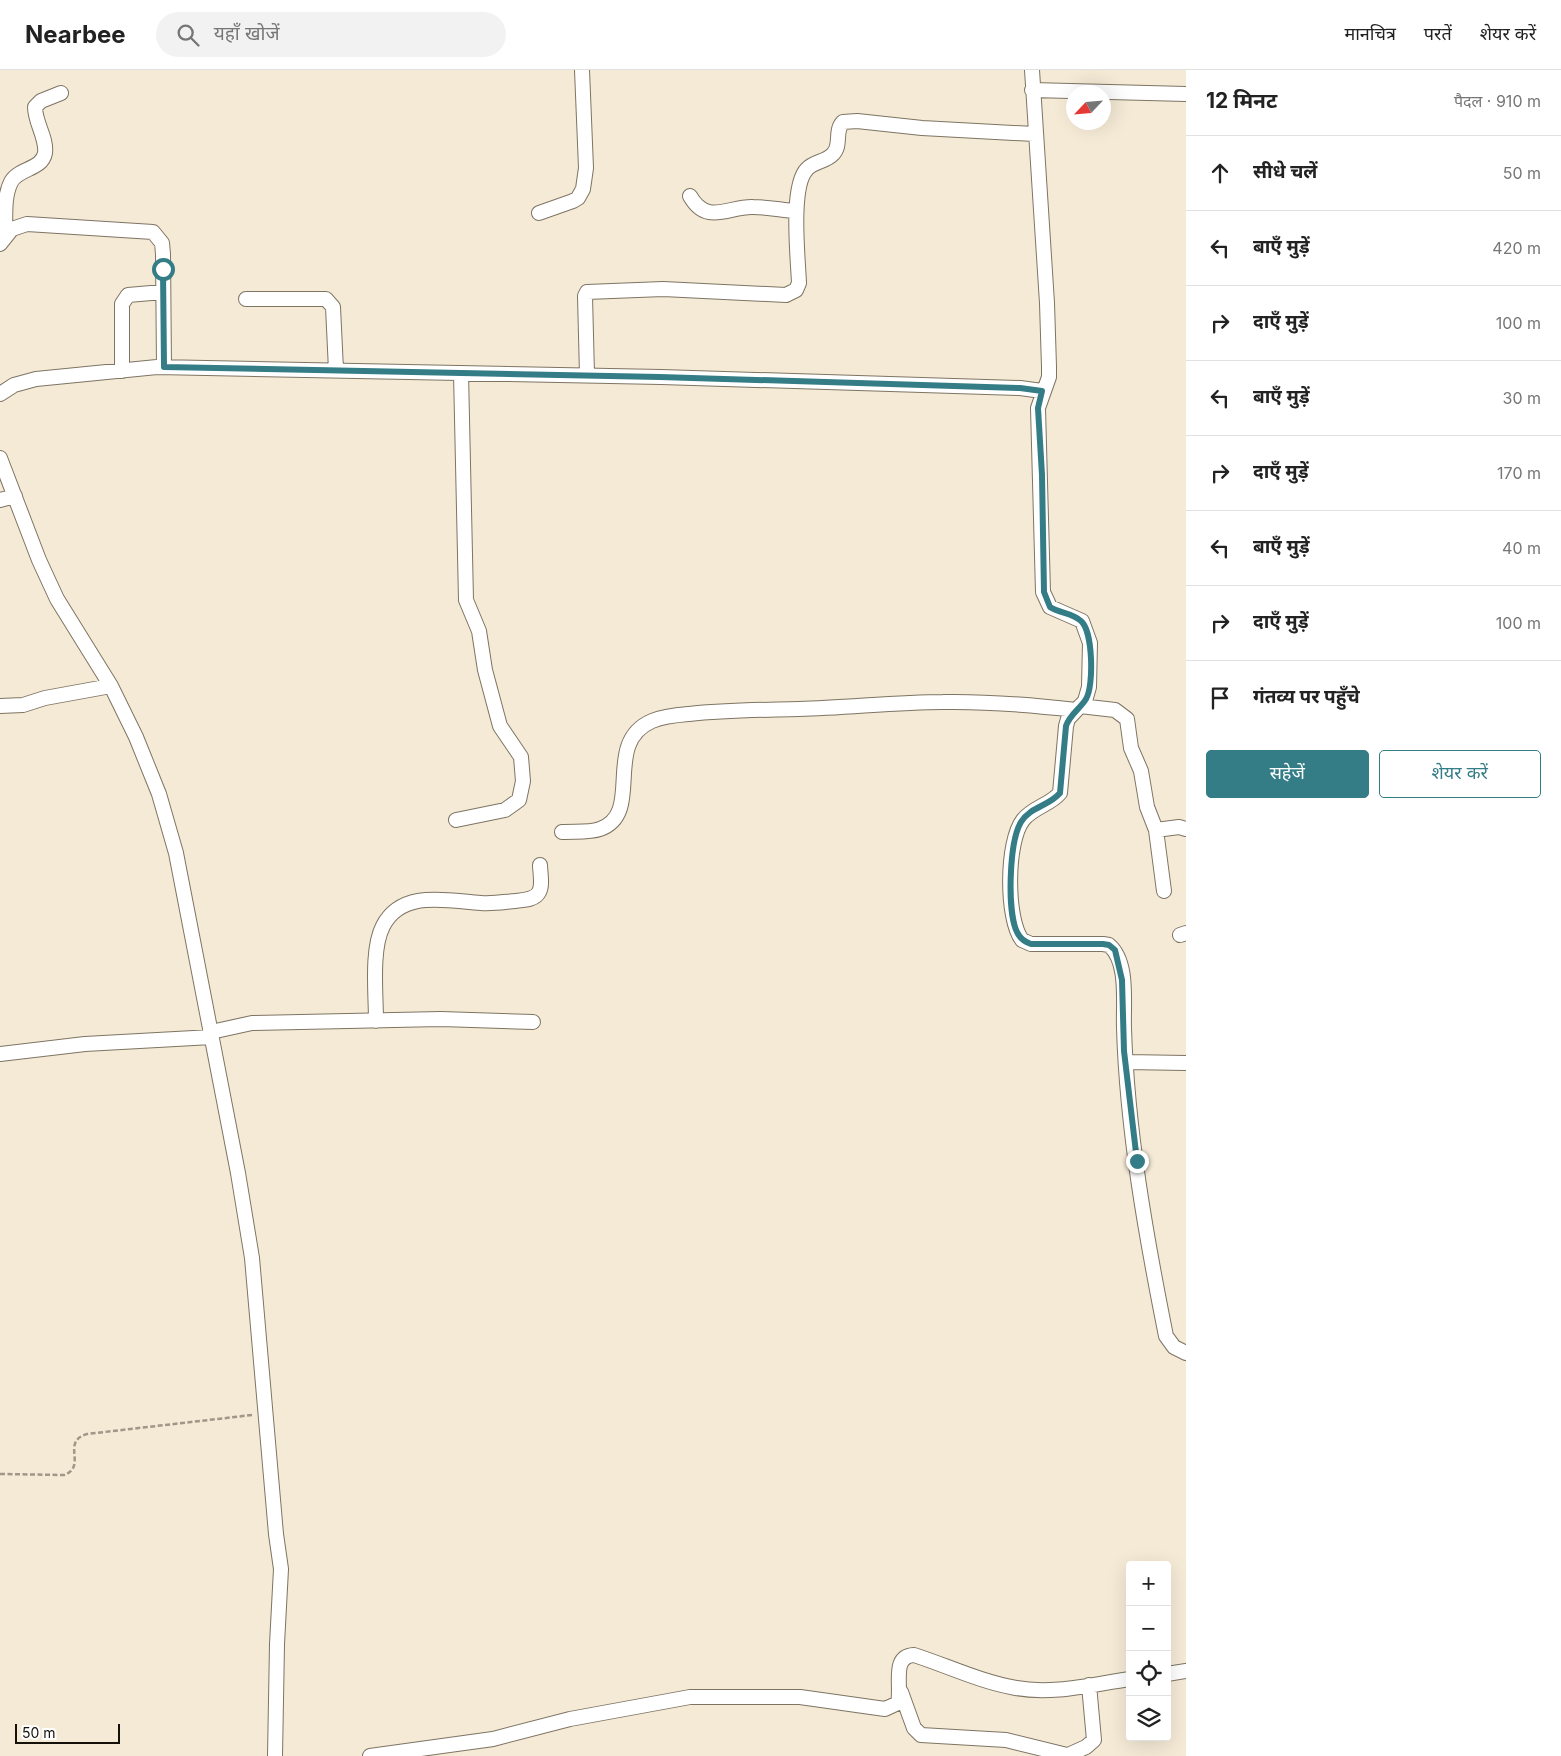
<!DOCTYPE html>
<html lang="hi">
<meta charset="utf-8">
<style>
:root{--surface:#fff;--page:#f2f2f2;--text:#222;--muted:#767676;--line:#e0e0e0;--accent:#347c86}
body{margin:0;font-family:Inter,"Noto Sans Devanagari",sans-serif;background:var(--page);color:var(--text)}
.controls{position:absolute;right:15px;bottom:15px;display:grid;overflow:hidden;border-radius:5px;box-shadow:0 5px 20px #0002}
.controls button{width:45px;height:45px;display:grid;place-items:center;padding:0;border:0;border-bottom:1px solid var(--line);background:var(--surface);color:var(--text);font:25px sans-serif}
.compass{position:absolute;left:1066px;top:15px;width:45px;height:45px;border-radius:50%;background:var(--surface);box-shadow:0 5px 20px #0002;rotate:244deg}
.scale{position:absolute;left:15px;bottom:12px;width:105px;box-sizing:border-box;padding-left:5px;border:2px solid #14100a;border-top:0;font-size:14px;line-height:18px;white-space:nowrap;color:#14100a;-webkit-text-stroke:4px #fff;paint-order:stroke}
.stop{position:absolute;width:15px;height:15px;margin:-11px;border:4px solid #347c86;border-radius:50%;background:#fff}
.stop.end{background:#347c86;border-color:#fff;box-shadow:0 1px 5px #0008}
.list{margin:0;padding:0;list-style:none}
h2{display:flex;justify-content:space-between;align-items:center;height:65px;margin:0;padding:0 20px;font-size:21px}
h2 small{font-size:16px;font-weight:400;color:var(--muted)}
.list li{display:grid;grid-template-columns:32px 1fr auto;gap:15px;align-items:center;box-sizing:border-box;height:75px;padding:0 20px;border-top:1px solid var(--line)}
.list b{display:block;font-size:19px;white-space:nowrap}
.list em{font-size:16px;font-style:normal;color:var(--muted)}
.actions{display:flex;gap:10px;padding:15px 20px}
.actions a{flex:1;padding:11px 0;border:1px solid var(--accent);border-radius:5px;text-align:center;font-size:18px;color:var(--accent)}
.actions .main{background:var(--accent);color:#fff}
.icon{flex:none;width:28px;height:28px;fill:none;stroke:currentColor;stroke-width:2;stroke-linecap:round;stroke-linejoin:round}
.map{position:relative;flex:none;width:1186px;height:1686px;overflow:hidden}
header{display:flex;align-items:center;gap:30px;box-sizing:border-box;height:70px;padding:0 25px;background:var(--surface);border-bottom:1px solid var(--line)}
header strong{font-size:24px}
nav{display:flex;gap:28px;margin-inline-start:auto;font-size:18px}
.search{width:350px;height:45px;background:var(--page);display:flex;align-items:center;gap:12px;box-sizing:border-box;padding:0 18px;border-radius:28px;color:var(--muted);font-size:19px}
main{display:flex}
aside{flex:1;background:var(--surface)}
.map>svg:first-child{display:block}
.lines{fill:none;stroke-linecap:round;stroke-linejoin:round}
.minor-casing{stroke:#7e7463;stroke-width:16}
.path{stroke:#a09789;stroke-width:2.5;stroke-dasharray:5 2.5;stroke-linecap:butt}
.minor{stroke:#fff;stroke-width:14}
.route{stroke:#347c86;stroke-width:6}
</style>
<header>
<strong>Nearbee</strong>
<div class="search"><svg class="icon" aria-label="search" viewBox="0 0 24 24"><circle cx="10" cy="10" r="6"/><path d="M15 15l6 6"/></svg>यहाँ खोजें</div>
<nav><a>मानचित्र</a><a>परतें</a><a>शेयर करें</a></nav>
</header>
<main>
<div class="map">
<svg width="1186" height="1686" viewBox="0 0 1186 1686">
<rect width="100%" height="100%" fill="#f5ead6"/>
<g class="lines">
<!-- minor casing -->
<g class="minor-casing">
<path id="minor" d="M1032,0L1047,233L1049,297V307L1038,338L1043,522L1050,537L1082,551L1090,573L1089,617L1085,631L1068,649L1066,656L1060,723C1050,735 1033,737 1023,750C1006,772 1006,849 1022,870L1031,874H1103L1109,875C1129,892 1123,933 1124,958C1127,1060 1146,1166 1166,1266L1174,1277L1186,1283
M1032,20L1186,24
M690,126C707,156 729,136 753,137C767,137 782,140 796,141
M539,143L573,131L578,128L583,119L586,98L582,0
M5,166C6,148 3,128 11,112C18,98 42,100 45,83C47,68 35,53 35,37L41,31L61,23
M0,174L12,159L27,154L153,162L162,173L163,184L164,297
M246,229H326L333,237L336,300
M122,301V234L128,225L163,222
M587,305L585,226L587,222L663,219L786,225L796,220L799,213C798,188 790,116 807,99C814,91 826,92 833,84C842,75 834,61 843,52L857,51L922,58L1034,64
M0,324L14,315L36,309L157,297L661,307L1020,318L1042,321
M0,388L39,490L57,529L111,616L136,667L159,724L176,783L238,1103L252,1188L276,1464L281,1499L277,1574L275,1686
M0,430L15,426
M0,636L23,635L45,628L111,616
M1080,636L1115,640L1127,649L1131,678L1141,701L1147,737L1156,760L1164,821
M456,750L505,740L519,730L523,711L521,687L500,656L485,600L479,561L466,530L461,303
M1156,760L1179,757L1186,759
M562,762C574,761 589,763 600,759C645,743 601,673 652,651C664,646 677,645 689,644C726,640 762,640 799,639C847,638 895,632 943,632C988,631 1031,635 1076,640
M1180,865L1186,863
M376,951C376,924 371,879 383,856C402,819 448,831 481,833C492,834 504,832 515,831C523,830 535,830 539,822C543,815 540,802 540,795
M211,962L252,953L441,949L533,952
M0,984L85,974L212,967
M1126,992L1186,993
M1167,1604L1186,1601
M901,1622L914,1658L921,1665L1006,1670L1067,1685
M370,1686L493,1669L570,1649L690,1627H800L885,1639L898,1633C902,1615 891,1586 914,1585C948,1596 981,1612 1016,1618C1053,1625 1093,1614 1130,1609
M1066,1686L1086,1677L1094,1670L1089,1615"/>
</g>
<!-- path -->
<path class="path" d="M0,1404L64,1405C88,1396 60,1372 87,1364L252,1345"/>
<!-- minor -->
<use href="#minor" class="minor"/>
</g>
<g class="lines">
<!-- route -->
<path class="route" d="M163,199L164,297L660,307L1020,318L1042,321L1038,338L1042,405L1044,522L1050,537C1059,543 1073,543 1081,551C1093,561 1094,616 1086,629C1080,639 1070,644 1066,656L1060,723C1049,736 1030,737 1021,752C1009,772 1007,842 1017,862C1020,869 1025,872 1031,874H1103L1109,875L1115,880L1122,910L1124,981L1137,1091"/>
</g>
</svg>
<div class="controls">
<button>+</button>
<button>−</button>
<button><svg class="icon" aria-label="locate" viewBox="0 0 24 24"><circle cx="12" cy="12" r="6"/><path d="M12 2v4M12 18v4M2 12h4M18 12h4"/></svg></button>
<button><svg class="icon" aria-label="layers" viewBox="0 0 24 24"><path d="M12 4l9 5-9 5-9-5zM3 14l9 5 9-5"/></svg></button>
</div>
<svg class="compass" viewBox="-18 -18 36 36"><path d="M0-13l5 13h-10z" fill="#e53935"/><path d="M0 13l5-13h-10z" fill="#767676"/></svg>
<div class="scale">50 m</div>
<div class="stop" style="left:163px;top:199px"></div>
<div class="stop end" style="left:1137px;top:1091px"></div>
</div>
<aside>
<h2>12 मिनट<small>पैदल · 910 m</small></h2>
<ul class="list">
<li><svg class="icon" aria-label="ahead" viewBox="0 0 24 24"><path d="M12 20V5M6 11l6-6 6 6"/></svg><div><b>सीधे चलें</b></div><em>50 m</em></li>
<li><svg class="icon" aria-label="left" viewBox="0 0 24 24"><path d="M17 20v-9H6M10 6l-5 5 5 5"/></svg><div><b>बाएँ मुड़ें</b></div><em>420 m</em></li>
<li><svg class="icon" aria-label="right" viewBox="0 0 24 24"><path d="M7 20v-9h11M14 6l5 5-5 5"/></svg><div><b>दाएँ मुड़ें</b></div><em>100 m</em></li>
<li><svg class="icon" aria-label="left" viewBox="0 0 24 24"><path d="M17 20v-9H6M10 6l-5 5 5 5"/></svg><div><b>बाएँ मुड़ें</b></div><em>30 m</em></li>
<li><svg class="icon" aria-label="right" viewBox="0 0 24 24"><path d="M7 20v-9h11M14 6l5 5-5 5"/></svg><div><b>दाएँ मुड़ें</b></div><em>170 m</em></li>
<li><svg class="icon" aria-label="left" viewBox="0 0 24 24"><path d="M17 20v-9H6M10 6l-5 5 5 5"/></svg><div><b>बाएँ मुड़ें</b></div><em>40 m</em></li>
<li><svg class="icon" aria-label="right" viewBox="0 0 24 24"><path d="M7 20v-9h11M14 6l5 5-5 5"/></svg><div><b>दाएँ मुड़ें</b></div><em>100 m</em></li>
<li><svg class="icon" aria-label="arrive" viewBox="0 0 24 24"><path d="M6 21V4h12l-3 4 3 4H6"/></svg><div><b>गंतव्य पर पहुँचे</b></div></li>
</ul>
<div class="actions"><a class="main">सहेजें</a><a>शेयर करें</a></div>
</aside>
</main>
